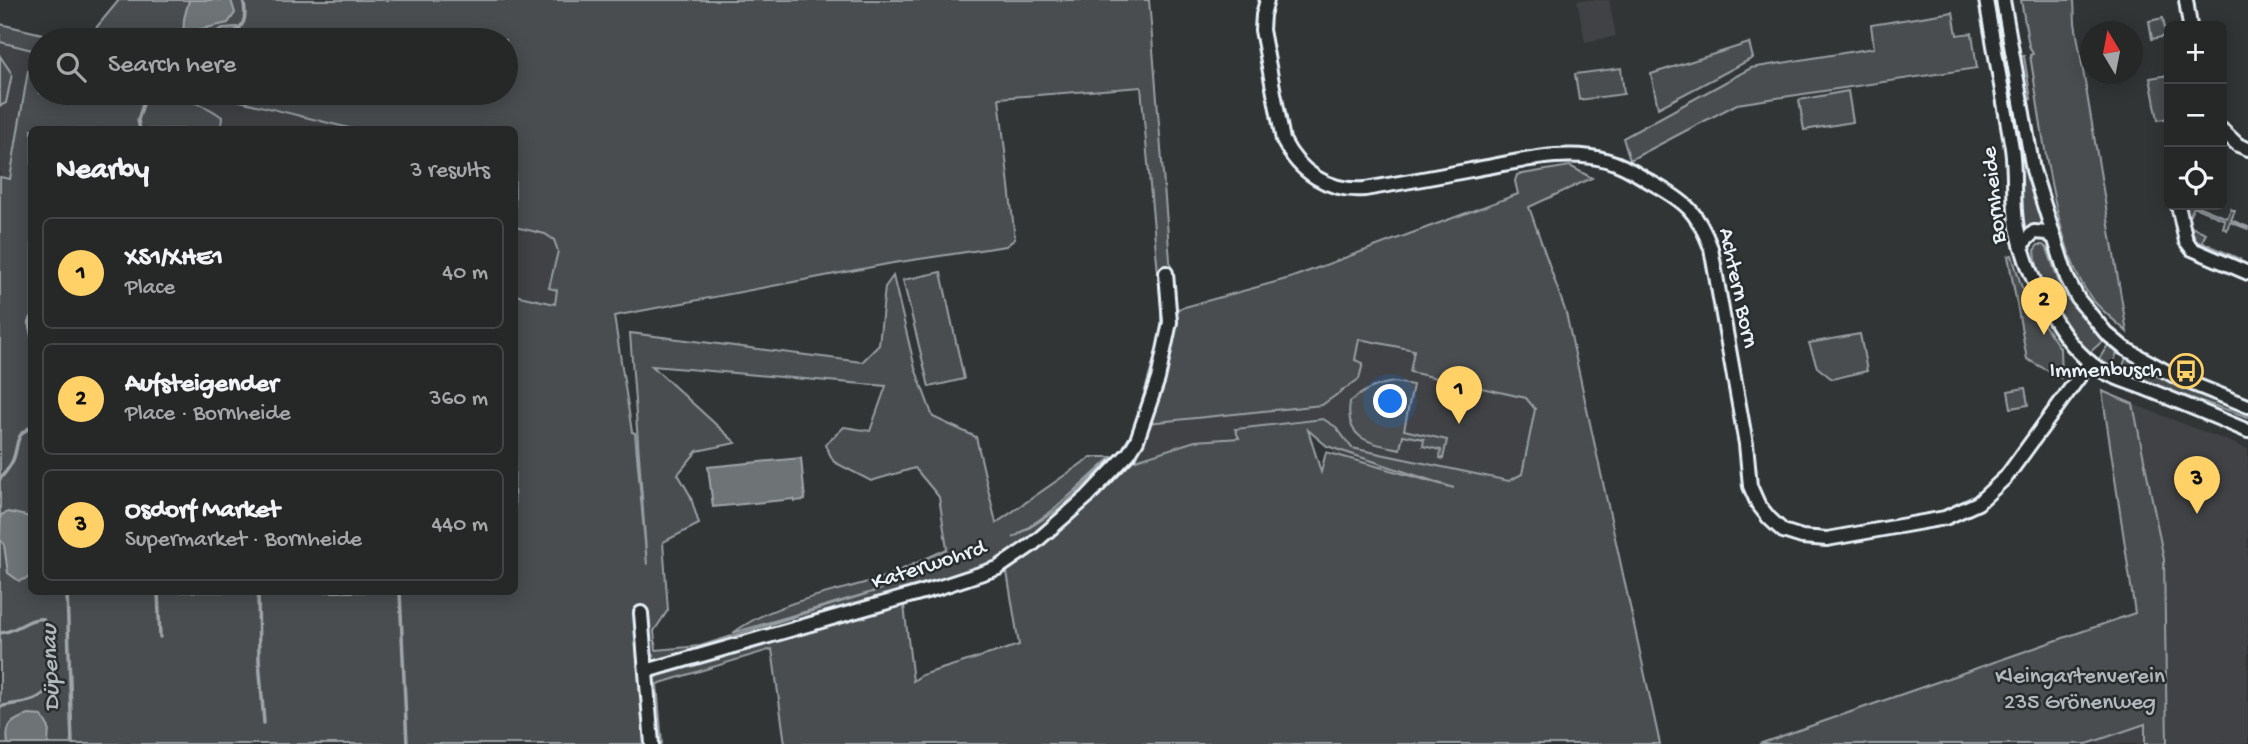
<!DOCTYPE html>
<meta charset="utf-8">
<style>
:root{--surface:#262828;--page:#2e3030;--text:#f1f3f6;--muted:#a4a6a8;--line:#424445;--accent:#ffd166}
body{margin:0;font-family:"Gochi Hand",sans-serif;background:var(--page);color:var(--text)}
.controls{position:absolute;right:21px;top:21px;display:grid;overflow:hidden;border-radius:10px;box-shadow:0 4px 18px #0003}
.controls button{width:63px;height:63px;display:grid;place-items:center;padding:0;border:0;border-bottom:2px solid var(--line);background:var(--surface);color:var(--text);font:35px sans-serif}
.compass{position:absolute;left:2080px;top:21px;width:63px;height:63px;border-radius:50%;background:var(--surface);box-shadow:0 4px 18px #0003;rotate:350deg}
.you{position:absolute;left:1391px;top:402px;width:24px;height:24px;margin:-18px;border:5px solid #fff;border-radius:50%;background:#1a73e8;box-shadow:0 0 0 10px #1a73e833}
.badge{display:grid;place-items:center;width:46px;height:46px;border-radius:50%;background:var(--accent);color:#111;font-size:23px;font-weight:700}
.pin{position:absolute;translate:-50% -58px;filter:drop-shadow(0 2px 4px #0008)}
.pin::after{content:'';position:absolute;top:37px;width:24px;height:21px;background:inherit;clip-path:polygon(0 0,100% 0,50% 100%)}
.list{margin:0;padding:0;list-style:none}
h2{display:flex;justify-content:space-between;align-items:center;height:91px;margin:0;padding:0 28px;font-size:30px}
h2 small{font-size:23px;font-weight:400;color:var(--muted)}
.list li{display:grid;grid-template-columns:46px 1fr auto;gap:21px;align-items:center;box-sizing:border-box;height:112px;margin:0 14px 14px;padding:0 14px;border:2px solid var(--line);border-radius:10px}
.list b{display:block;font-size:26px;white-space:nowrap}
.list p{margin:0;font-size:23px;white-space:nowrap;color:var(--muted)}
.list em{font-size:23px;font-style:normal;color:var(--muted)}
.icon{flex:none;width:38px;height:38px;fill:none;stroke:currentColor;stroke-width:2;stroke-linecap:round;stroke-linejoin:round}
.map{position:relative;flex:none;width:2248px;height:744px;overflow:hidden}
.search{position:absolute;background:var(--surface);box-shadow:0 4px 18px #0003;left:28px;top:28px;width:490px;height:77px;display:flex;align-items:center;gap:18px;box-sizing:border-box;padding:0 24px;border-radius:38px;color:var(--muted);font-size:26px}
.panel{position:absolute;background:var(--surface);box-shadow:0 4px 18px #0003;left:28px;top:126px;width:490px;height:469px;border-radius:10px}
.map>svg:first-child{display:block}
.built{fill:#3f4244}
.green{fill:#494d4f;stroke:#989fa4;stroke-width:2;fill-rule:evenodd}
.water{fill:#6e7376;stroke:#9fa5aa;stroke-width:2}
.lines{fill:none;stroke-linecap:round;stroke-linejoin:round}
.stream{stroke:#9fa5aa;stroke-width:3.5}
.minor-casing{stroke:#e8f1f8;stroke-width:18}
.minor{stroke:#2a2d2e;stroke-width:12}
.labels{text-anchor:middle;dominant-baseline:central;stroke-width:5;stroke-linejoin:round;paint-order:stroke}
.street-label{font-size:23px;fill:#e8f1f8;stroke:#2a2d2e}
.poi-label{font-size:23px;fill:#e8f1f8;stroke:#2a2d2e;text-anchor:end}
.park-label{font-size:23px;fill:#b0b8bd;stroke:#2a2d2e}
.water-label{font-size:24px;font-style:italic;fill:#b1b8be;stroke:#2a2d2e}
</style>
<div class="map">
<svg width="2248" height="744" viewBox="0 0 2248 744">
<rect width="100%" height="100%" fill="#323536"/>
<filter id="ink" filterUnits="userSpaceOnUse"><feTurbulence type="fractalNoise" baseFrequency=".0143" numOctaves="2"/><feDisplacementMap in="SourceGraphic" scale="14" xChannelSelector="R" yChannelSelector="G"/><feConvolveMatrix kernelMatrix="1 2 1 2 8 2 1 2 1" color-interpolation-filters="sRGB"/></filter>
<g filter="url(#ink)">
<!-- built -->
<path class="built" d="M1577,0H1609L1616,36L1585,42Z
M0,24L68,40H40V93H289L442,129L32,130L0,205Z
M515,147L564,258L555,304L515,314Z
M1264,306L1562,368L1533,506L1338,463L1324,427L1195,441L1135,461L1177,333Z
M2133,404L2248,449V744H2167L2164,559Z
M2145,724V744H2087Z"/>
<!-- green -->
<path class="green" d="M119,0H1149L1174,310L1290,278L1518,194L1515,181L1517,175L1570,166L1592,178L1529,207L1566,313L1660,744H785L772,649L657,684L662,744H0V177L10,179L28,71L37,66H40V93C90,93 182,84 222,117L221,129L32,130V592H514L515,295L555,304L557,290L549,288L558,251L554,240L545,234L515,227L514,130L353,129L208,93H506V40H86ZM1141,87L1161,306V335L1130,442L1059,509L1013,538L1056,508L1112,457H1091L996,523L976,437L933,417L915,368L893,276L885,287L879,345L862,362L630,333L647,565L635,433L632,432L614,316L893,263L1006,246L1015,239L999,98ZM1359,339L1414,350L1410,372L1526,398L1535,409L1522,474L1509,481L1352,448L1336,427L1323,419L1235,429L1239,438L1195,441L1136,460L1148,423L1322,405L1359,379L1363,363L1355,360ZM652,366L886,386L870,431L844,427L825,445L834,462L871,481L915,468L939,497L947,549C924,559 901,571 878,579C829,594 774,602 733,633L882,589L700,646L656,650L654,631L668,610L663,542L699,524L690,495L678,474L697,451L736,443ZM1308,430L1327,446L1454,488L1326,452L1321,472ZM1007,572L1019,645L922,675L913,681L904,605Z
M1990,0H2000L2007,44L1998,45Z
M2021,0H2074L2075,23L2127,332C2116,322 2102,311 2092,299C2054,251 2041,118 2030,55L2033,54L2029,46Z
M1953,12L1957,35L1972,33L1977,68L1737,104L1630,160L1623,138L1751,68L1874,48L1871,25Z
M2163,18L2166,36L2152,39L2149,21Z
M0,24L68,40H40V52L0,42Z
M1749,43L1753,58L1658,108L1651,74Z
M0,56L12,74L6,103L0,106Z
M2024,56L2031,99L2024,97L2017,57Z
M2010,59L2048,226H2036L2024,231L2020,206V167L2001,61Z
M1621,68L1624,94L1579,100L1575,74Z
M2169,75V118L2158,120L2150,78Z
M1848,91L1853,122L1804,130L1799,100Z
M2185,205H2195L2227,218L2231,209L2235,211L2231,220L2248,227V229L2230,222L2227,230L2223,228L2225,220L2194,207L2190,215L2187,213Z
M2189,226L2206,233L2202,242L2240,259L2239,260L2201,244L2196,240Z
M2038,245H2043L2047,248L2060,285L2068,299L2079,306L2106,338L2088,354C2064,321 2037,292 2035,249Z
M2012,255L2021,285L2029,303L2060,348L2061,378L2027,359L2008,256Z
M941,272L964,379L929,387L903,280Z
M1860,334L1867,371L1832,379L1817,367L1809,343Z
M2110,342L2118,349L2111,371L2097,362Z
M2127,355L2155,373L2248,412V417L2120,374Z
M1394,382L1413,385L1404,430L1447,440L1443,459L1440,458L1441,450L1423,446L1424,439L1403,435L1400,449C1370,443 1344,440 1350,402C1364,390 1375,385 1394,382Z
M2025,388L2028,405L2011,408L2008,391Z
M2102,391L2133,404L2164,559L2167,744H2145V724L2087,744H1759L2135,613Z"/>
<!-- water -->
<path class="water" d="M189,0H231L235,13L228,23L188,32V37H206L223,28L237,27L241,31L226,35L218,40H183L184,19Z
M801,458L805,500L794,501V499L713,507L708,467Z
M8,512L31,517V577L19,581L8,573L4,545L0,539L1,515Z
M29,715L42,716L49,728L48,744H8C5,725 11,720 29,715Z"/>
<g class="lines">
<!-- stream -->
<path class="stream" d="M236,31C247,24 246,11 243,0
M178,40H191
M140,130L138,120L144,101
M32,317L29,323L32,337
M32,364V375
M0,479C5,473 10,467 13,460C19,445 14,434 32,427
M67,592L72,744
M158,592L160,637
M258,592L259,660L264,723
M400,592L407,744
M0,633C16,632 29,617 43,619C54,640 64,681 39,697C28,704 12,703 0,707"/>
<!-- minor casing -->
<g class="minor-casing">
<path id="minor" d="M1267,0L1263,15L1262,30L1283,140C1299,172 1328,192 1365,189C1400,183 1435,177 1471,170C1514,163 1566,147 1609,161C1625,165 1638,175 1652,183C1686,202 1697,211 1711,248L1746,444L1750,486L1758,504L1769,518L1783,531L1802,537L1827,539L1945,518L1978,503L2006,477L2090,362
M1986,0L2012,148C2016,175 2012,202 2017,228C2027,275 2058,342 2099,369C2113,378 2129,382 2144,388C2179,402 2213,416 2248,431
M2003,0L2033,170L2067,278L2078,299L2106,333L2124,348L2178,378L2248,406
M2186,0L2190,26
M2222,130L2238,145L2248,149
M2178,205L2186,241L2192,249L2248,273
M2021,245L2034,232L2047,233L2055,239
M641,613L652,744
M646,671L937,588L998,568L1033,544L1087,497L1129,453L1137,440L1158,379L1170,322L1166,273"/>
</g>
<!-- minor -->
<use href="#minor" class="minor"/>
</g>
</g>
<!-- icons -->
<defs>
<g id="bus-ring" transform="scale(1.75)"><circle r="9.5" fill="#2a2d2e" stroke="#ffd166" stroke-width="1.5"/><path d="M-5-6H5V4H4V6H2V4H-2V6H-4V4H-5ZM-3.5-4V0h7V-4ZM-3.5 1.2v1.5H-2V1.2ZM2 1.2v1.5H3.5V1.2Z" fill="#ffd166"/></g>
</defs>
<g fill-rule="evenodd">
<use href="#bus-ring" x="2186" y="371"/>
</g>
<g class="labels">
<!-- street labels -->
<g class="street-label">
<text transform="translate(1995 195) rotate(-96)">Bornheide</text>
<text transform="translate(1737 288) rotate(78)">Achtern Born</text>
<text transform="translate(929 566) rotate(-18)">Katerwohrd</text>
</g>
<!-- poi labels -->
<g class="poi-label">
<text x="2162" y="371">Immenbusch</text>
</g>
<!-- park labels -->
<g class="park-label">
<text x="2080" y="677">Kleingartenverein<tspan x="2080" dy="26">235 Grönenweg</tspan></text>
</g>
<!-- water labels -->
<g class="water-label">
<text transform="translate(52 668) rotate(-92)">Düpenau</text>
</g>
</g>
</svg>
<div class="controls">
<button>+</button>
<button>−</button>
<button><svg class="icon" aria-label="locate" viewBox="0 0 24 24"><circle cx="12" cy="12" r="6"/><path d="M12 2v4M12 18v4M2 12h4M18 12h4"/></svg></button>
</div>
<svg class="compass" viewBox="-18 -18 36 36"><path d="M0-13l5 13h-10z" fill="#e53935"/><path d="M0 13l5-13h-10z" fill="#a4a6a8"/></svg>
<div class="you"></div>
<div class="pin badge" style="left:1459px;top:424px">1</div>
<div class="pin badge" style="left:2044px;top:335px">2</div>
<div class="pin badge" style="left:2197px;top:514px">3</div>
<div class="search"><svg class="icon" aria-label="search" viewBox="0 0 24 24"><circle cx="10" cy="10" r="6"/><path d="M15 15l6 6"/></svg>Search here</div>
<section class="panel">
<h2>Nearby<small>3 results</small></h2>
<ul class="list">
<li><span class="badge">1</span><div><b>XS1/XHE1</b><p>Place</p></div><em>40 m</em></li>
<li><span class="badge">2</span><div><b>Aufsteigender</b><p>Place · Bornheide</p></div><em>360 m</em></li>
<li><span class="badge">3</span><div><b>Osdorf Market</b><p>Supermarket · Bornheide</p></div><em>440 m</em></li>
</ul>
</section>
</div>
